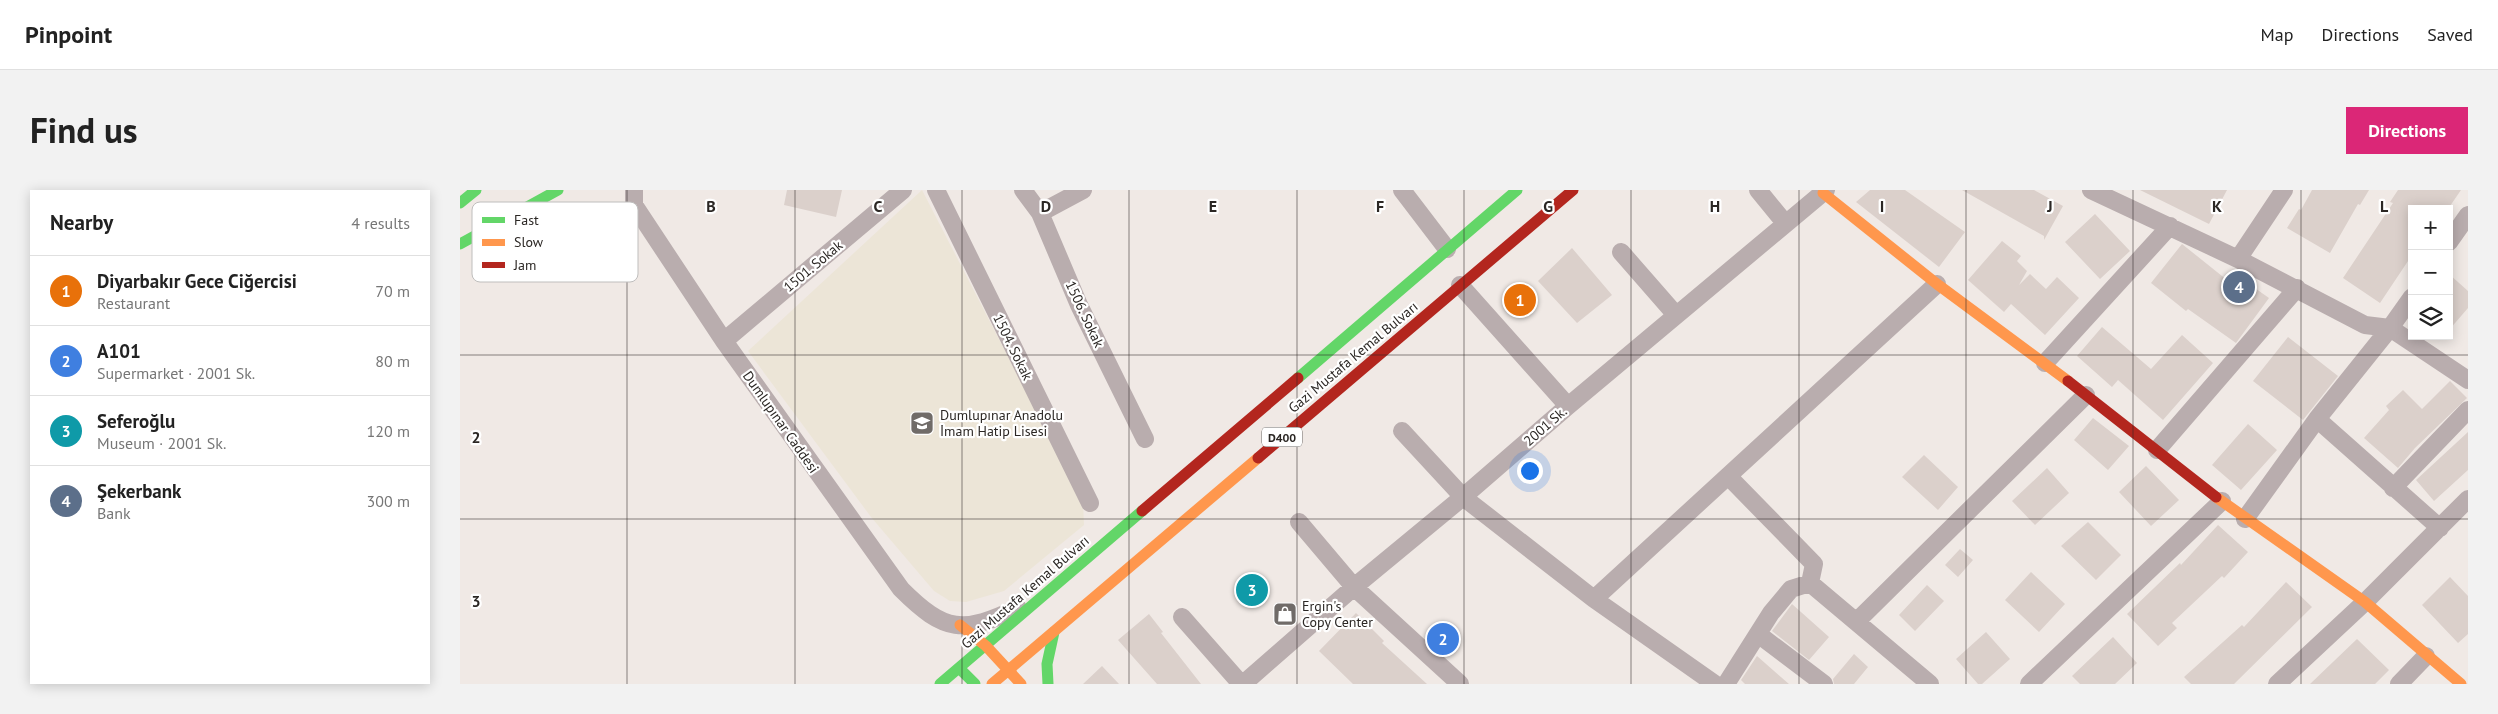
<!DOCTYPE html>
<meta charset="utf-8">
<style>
:root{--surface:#fff;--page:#f2f2f2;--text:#222;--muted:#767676;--line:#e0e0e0;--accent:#db2777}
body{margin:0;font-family:"PT Sans",sans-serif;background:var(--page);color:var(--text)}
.controls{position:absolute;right:15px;top:15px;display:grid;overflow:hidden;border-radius:0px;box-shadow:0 2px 12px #0003}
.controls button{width:45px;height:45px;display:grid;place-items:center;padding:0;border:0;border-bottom:1px solid var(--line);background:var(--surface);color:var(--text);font:25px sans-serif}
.you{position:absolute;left:1069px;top:280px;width:18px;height:18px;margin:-12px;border:4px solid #fff;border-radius:50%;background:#1a73e8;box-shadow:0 0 0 8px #1a73e833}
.badge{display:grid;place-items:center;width:32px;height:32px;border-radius:50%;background:var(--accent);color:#fff;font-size:16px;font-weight:700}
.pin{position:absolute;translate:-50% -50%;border:2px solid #fff;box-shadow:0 1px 5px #0006}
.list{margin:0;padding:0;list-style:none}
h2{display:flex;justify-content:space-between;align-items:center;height:65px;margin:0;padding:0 20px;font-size:21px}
h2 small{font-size:16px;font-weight:400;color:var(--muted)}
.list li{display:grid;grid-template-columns:32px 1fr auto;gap:15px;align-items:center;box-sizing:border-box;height:70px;padding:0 20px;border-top:1px solid var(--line)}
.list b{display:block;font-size:19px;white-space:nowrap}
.list p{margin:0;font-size:16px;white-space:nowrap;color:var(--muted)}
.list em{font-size:16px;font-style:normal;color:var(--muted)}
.icon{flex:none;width:28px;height:28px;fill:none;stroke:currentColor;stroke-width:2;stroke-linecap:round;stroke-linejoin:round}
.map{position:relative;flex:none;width:2008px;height:494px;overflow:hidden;border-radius:0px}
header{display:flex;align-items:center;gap:30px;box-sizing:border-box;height:70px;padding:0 25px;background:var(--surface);border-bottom:1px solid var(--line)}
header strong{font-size:24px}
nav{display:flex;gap:28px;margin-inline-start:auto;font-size:18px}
.intro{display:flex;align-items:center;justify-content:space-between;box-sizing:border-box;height:120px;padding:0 30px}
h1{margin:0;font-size:35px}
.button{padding:12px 22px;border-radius:0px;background:var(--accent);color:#fff;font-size:18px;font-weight:700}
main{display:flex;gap:30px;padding:0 30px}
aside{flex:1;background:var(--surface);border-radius:0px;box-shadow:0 2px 12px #0003}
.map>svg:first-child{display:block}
.education{fill:#ece5d7}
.building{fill:#dbd0cb}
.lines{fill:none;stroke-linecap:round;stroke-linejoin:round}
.street{stroke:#b9adae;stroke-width:18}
.fast{stroke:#63d668;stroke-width:11}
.slow{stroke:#ff974d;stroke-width:11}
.jam{stroke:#b3261e;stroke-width:11}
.grid{fill:none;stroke:#2b2724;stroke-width:1;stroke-opacity:0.55}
.labels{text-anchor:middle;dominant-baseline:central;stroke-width:4.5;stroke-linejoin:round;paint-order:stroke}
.shield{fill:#fff;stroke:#6b6866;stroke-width:1}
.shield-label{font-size:12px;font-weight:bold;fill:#2b2724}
.street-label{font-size:14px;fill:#2b2724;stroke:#fff}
.poi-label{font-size:14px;fill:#2b2724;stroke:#fff;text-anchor:start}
.key{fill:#fff;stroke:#bfbebd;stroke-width:1}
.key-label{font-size:14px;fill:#2b2724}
.grid-label{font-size:16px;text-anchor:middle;font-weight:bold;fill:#2b2724;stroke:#fff;stroke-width:4.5;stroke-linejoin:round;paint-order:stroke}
</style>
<header>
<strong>Pinpoint</strong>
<nav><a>Map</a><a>Directions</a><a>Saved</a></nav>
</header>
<div class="intro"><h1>Find us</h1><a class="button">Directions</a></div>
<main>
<aside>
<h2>Nearby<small>4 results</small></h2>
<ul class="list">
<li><span class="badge" style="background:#e8710a">1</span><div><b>Diyarbakır Gece Ciğercisi</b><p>Restaurant</p></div><em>70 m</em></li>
<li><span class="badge" style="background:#3f7fe0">2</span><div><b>A101</b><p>Supermarket · 2001 Sk.</p></div><em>80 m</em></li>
<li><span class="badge" style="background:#0f9aa8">3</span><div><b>Seferoğlu</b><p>Museum · 2001 Sk.</p></div><em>120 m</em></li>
<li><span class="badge" style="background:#5c6f8a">4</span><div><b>Şekerbank</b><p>Bank</p></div><em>300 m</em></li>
</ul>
</aside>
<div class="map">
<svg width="2008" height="494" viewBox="0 0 2008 494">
<rect width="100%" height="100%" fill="#f0e9e5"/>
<!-- education -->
<path class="education" d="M462,0L623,312L624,335L544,401L506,412L490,411L474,401L411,327L288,161Z"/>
<!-- building -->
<path class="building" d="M327,0H382L376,27L324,15Z
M1410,0H1445L1505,42L1479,77L1396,12Z
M1502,0H1574L1603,16L1584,50V46Z
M1680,0H1767L1749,34Z
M1852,0H1909L1900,15L1898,14L1870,63L1827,38L1839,19L1841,20Z
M1938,0H2001L1988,19H1952V65L1920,113L1883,88L1933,13L1930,12Z
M1635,24L1670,61L1640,89L1605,52Z
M1542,51L1561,66L1557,71L1567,81L1559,95L1570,84L1586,99L1597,87L1619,108L1585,145L1551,114L1544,122L1508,90Z
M1722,54L1767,90L1772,82L1809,108L1776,153L1728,119L1726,121L1691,93Z
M1112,58L1152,105L1117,133L1078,91Z
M1989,84L2008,101V118L1989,140Z
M1642,137L1691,179L1722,145L1753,173L1703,230L1658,190L1652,197L1617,166Z
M1828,147L1878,186L1843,230L1793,191Z
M1990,191L2007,208L1955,258L1938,278L1904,248L1929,220L1926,216L1943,200L1962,219Z
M1633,228L1669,256L1648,280L1614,250Z
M1788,234L1817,260L1781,300L1752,275Z
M2008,242V280L1974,311L1956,290Z
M1464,265L1498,297L1478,320L1442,287Z
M1686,276L1719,310L1691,336L1659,302Z
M1587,278L1609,303L1575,335L1552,311Z
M1628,332L1661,365L1636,390L1601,356Z
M1758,335L1788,362L1764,388L1762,386L1712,433L1717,438L1698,456L1667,424L1720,373L1721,375Z
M1500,359L1513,370L1498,387L1485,375Z
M1571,382L1605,414L1579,442L1545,410Z
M1990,387L2008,406V444L1998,453L1962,415Z
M1826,392L1852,417L1774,494H1731L1724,487L1782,435L1784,437Z
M1467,395L1484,411L1455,441L1439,425Z
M1332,414L1369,447L1349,470L1312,441Z
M896,423L924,451L922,453L967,494H893L859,461Z
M689,424L703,442L701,443L741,494H697L658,450Z
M1526,442L1550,469L1522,494H1518L1496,469Z
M1653,447L1677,473L1655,494H1620L1612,486Z
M1897,449L1929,480L1915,494H1850Z
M1394,464L1408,477L1394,494H1374L1373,489Z
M1297,466L1329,494H1285L1281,490Z
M642,476L659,494H623Z"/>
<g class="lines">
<!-- street -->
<path class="street" d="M174,0V15L264,151L441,399C485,443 503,444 558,418
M476,0L630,313
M563,0L580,23L619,115L685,249
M942,0L987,59
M1298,0L1325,33
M1631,0L1778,69L1905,135L1930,138L2008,190
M580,23L623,0
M1989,52L2008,25
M1161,62L1216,125
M1778,69L1824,0
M1000,95L1108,216
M264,151L443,0
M1585,173L1710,36
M1857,229L1980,338
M942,241L1003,307L1134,409L1255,494
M1697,260L1837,98
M1268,286L1354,374L1350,393
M1933,298L2008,220
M1785,329L1857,229L1930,138L1952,107
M839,332L894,397L1000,494
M1134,409L1477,94
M722,427L781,494
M1397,431L1626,205
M1298,444L1364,494
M783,494L894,397L1003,307L1108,216L1366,0
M1266,494L1311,423L1331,399L1350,393L1470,494
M1569,494L1762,311
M1817,494L1905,412L2008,309
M1939,494L1966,466"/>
<!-- fast -->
<path class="fast" d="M0,13L16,0
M0,54L98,0
M838,188L1057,0
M499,478L515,494
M480,494L682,321
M588,494L587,474L594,442"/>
<!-- slow -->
<path class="slow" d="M1363,3L1477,94L1608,191
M1756,307L1905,412L2001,494
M500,435L526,456L561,494
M532,494L798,268"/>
<!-- jam -->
<path class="jam" d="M1608,191L1756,307
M798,268L1113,0
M682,321L838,188"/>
</g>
<!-- grid -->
<path class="grid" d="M167,0V494M335,0V494M502,0V494M669,0V494M837,0V494M1004,0V494M1171,0V494M1339,0V494M1506,0V494M1673,0V494M1841,0V494M0,165H2008M0,329H2008"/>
<!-- icons -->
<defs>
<g id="school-square" transform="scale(1.25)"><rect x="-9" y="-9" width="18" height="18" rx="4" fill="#706b68" stroke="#fff"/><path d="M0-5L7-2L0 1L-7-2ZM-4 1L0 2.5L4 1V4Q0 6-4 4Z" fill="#fff"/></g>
<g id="shop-square" transform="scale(1.25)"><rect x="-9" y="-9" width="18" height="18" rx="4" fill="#706b68" stroke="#fff"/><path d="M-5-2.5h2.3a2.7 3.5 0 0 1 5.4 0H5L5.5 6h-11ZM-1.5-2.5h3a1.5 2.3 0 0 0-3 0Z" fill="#fff"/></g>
</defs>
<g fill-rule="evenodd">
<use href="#school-square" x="462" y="233"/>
<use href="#shop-square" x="825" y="424"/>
</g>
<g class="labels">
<!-- shield labels -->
<rect class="shield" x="802" y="237.5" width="40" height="19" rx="4"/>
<g class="shield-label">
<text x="822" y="247">D400</text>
</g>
<!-- street labels -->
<g class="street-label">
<text transform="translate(353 76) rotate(-40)">1501. Sokak</text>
<text transform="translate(625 124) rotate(65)">1506. Sokak</text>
<text transform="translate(553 157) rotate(64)">1504. Sokak</text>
<text transform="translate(893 167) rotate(-40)">Gazi Mustafa Kemal Bulvarı</text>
<text transform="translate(321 232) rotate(55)">Dumlupınar Caddesi</text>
<text transform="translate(1085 236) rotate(-41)">2001 Sk.</text>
<text transform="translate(565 402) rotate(-41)">Gazi Mustafa Kemal Bulvarı</text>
</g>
<!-- poi labels -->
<g class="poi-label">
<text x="480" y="225">Dumlupınar Anadolu<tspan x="480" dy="16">İmam Hatip Lisesi</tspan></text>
<text x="842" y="416">Ergin's<tspan x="842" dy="16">Copy Center</tspan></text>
</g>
</g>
<!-- legend -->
<rect x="12" y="12" width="166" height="80" rx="8" class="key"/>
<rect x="22" y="27" width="23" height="6" fill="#63d668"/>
<rect x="22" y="49" width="23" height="7" fill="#ff974d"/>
<rect x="22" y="72" width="23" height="6" fill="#b3261e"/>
<g class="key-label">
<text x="54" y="35">Fast</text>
<text x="54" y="57">Slow</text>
<text x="54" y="80">Jam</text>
</g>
<g class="grid-label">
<text x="251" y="22">B</text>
<text x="418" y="22">C</text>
<text x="586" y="22">D</text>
<text x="753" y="22">E</text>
<text x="920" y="22">F</text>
<text x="1088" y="22">G</text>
<text x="1255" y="22">H</text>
<text x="1422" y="22">I</text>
<text x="1590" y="22">J</text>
<text x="1757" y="22">K</text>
<text x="1924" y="22">L</text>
<text x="16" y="253">2</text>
<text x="16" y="417">3</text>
</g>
</svg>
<div class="controls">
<button>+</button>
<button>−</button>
<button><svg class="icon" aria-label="layers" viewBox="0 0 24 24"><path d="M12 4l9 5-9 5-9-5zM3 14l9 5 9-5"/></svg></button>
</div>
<div class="you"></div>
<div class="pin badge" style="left:1060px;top:110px;background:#e8710a">1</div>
<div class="pin badge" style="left:983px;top:449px;background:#3f7fe0">2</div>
<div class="pin badge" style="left:792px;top:400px;background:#0f9aa8">3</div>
<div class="pin badge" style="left:1779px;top:97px;background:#5c6f8a">4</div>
</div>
</main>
